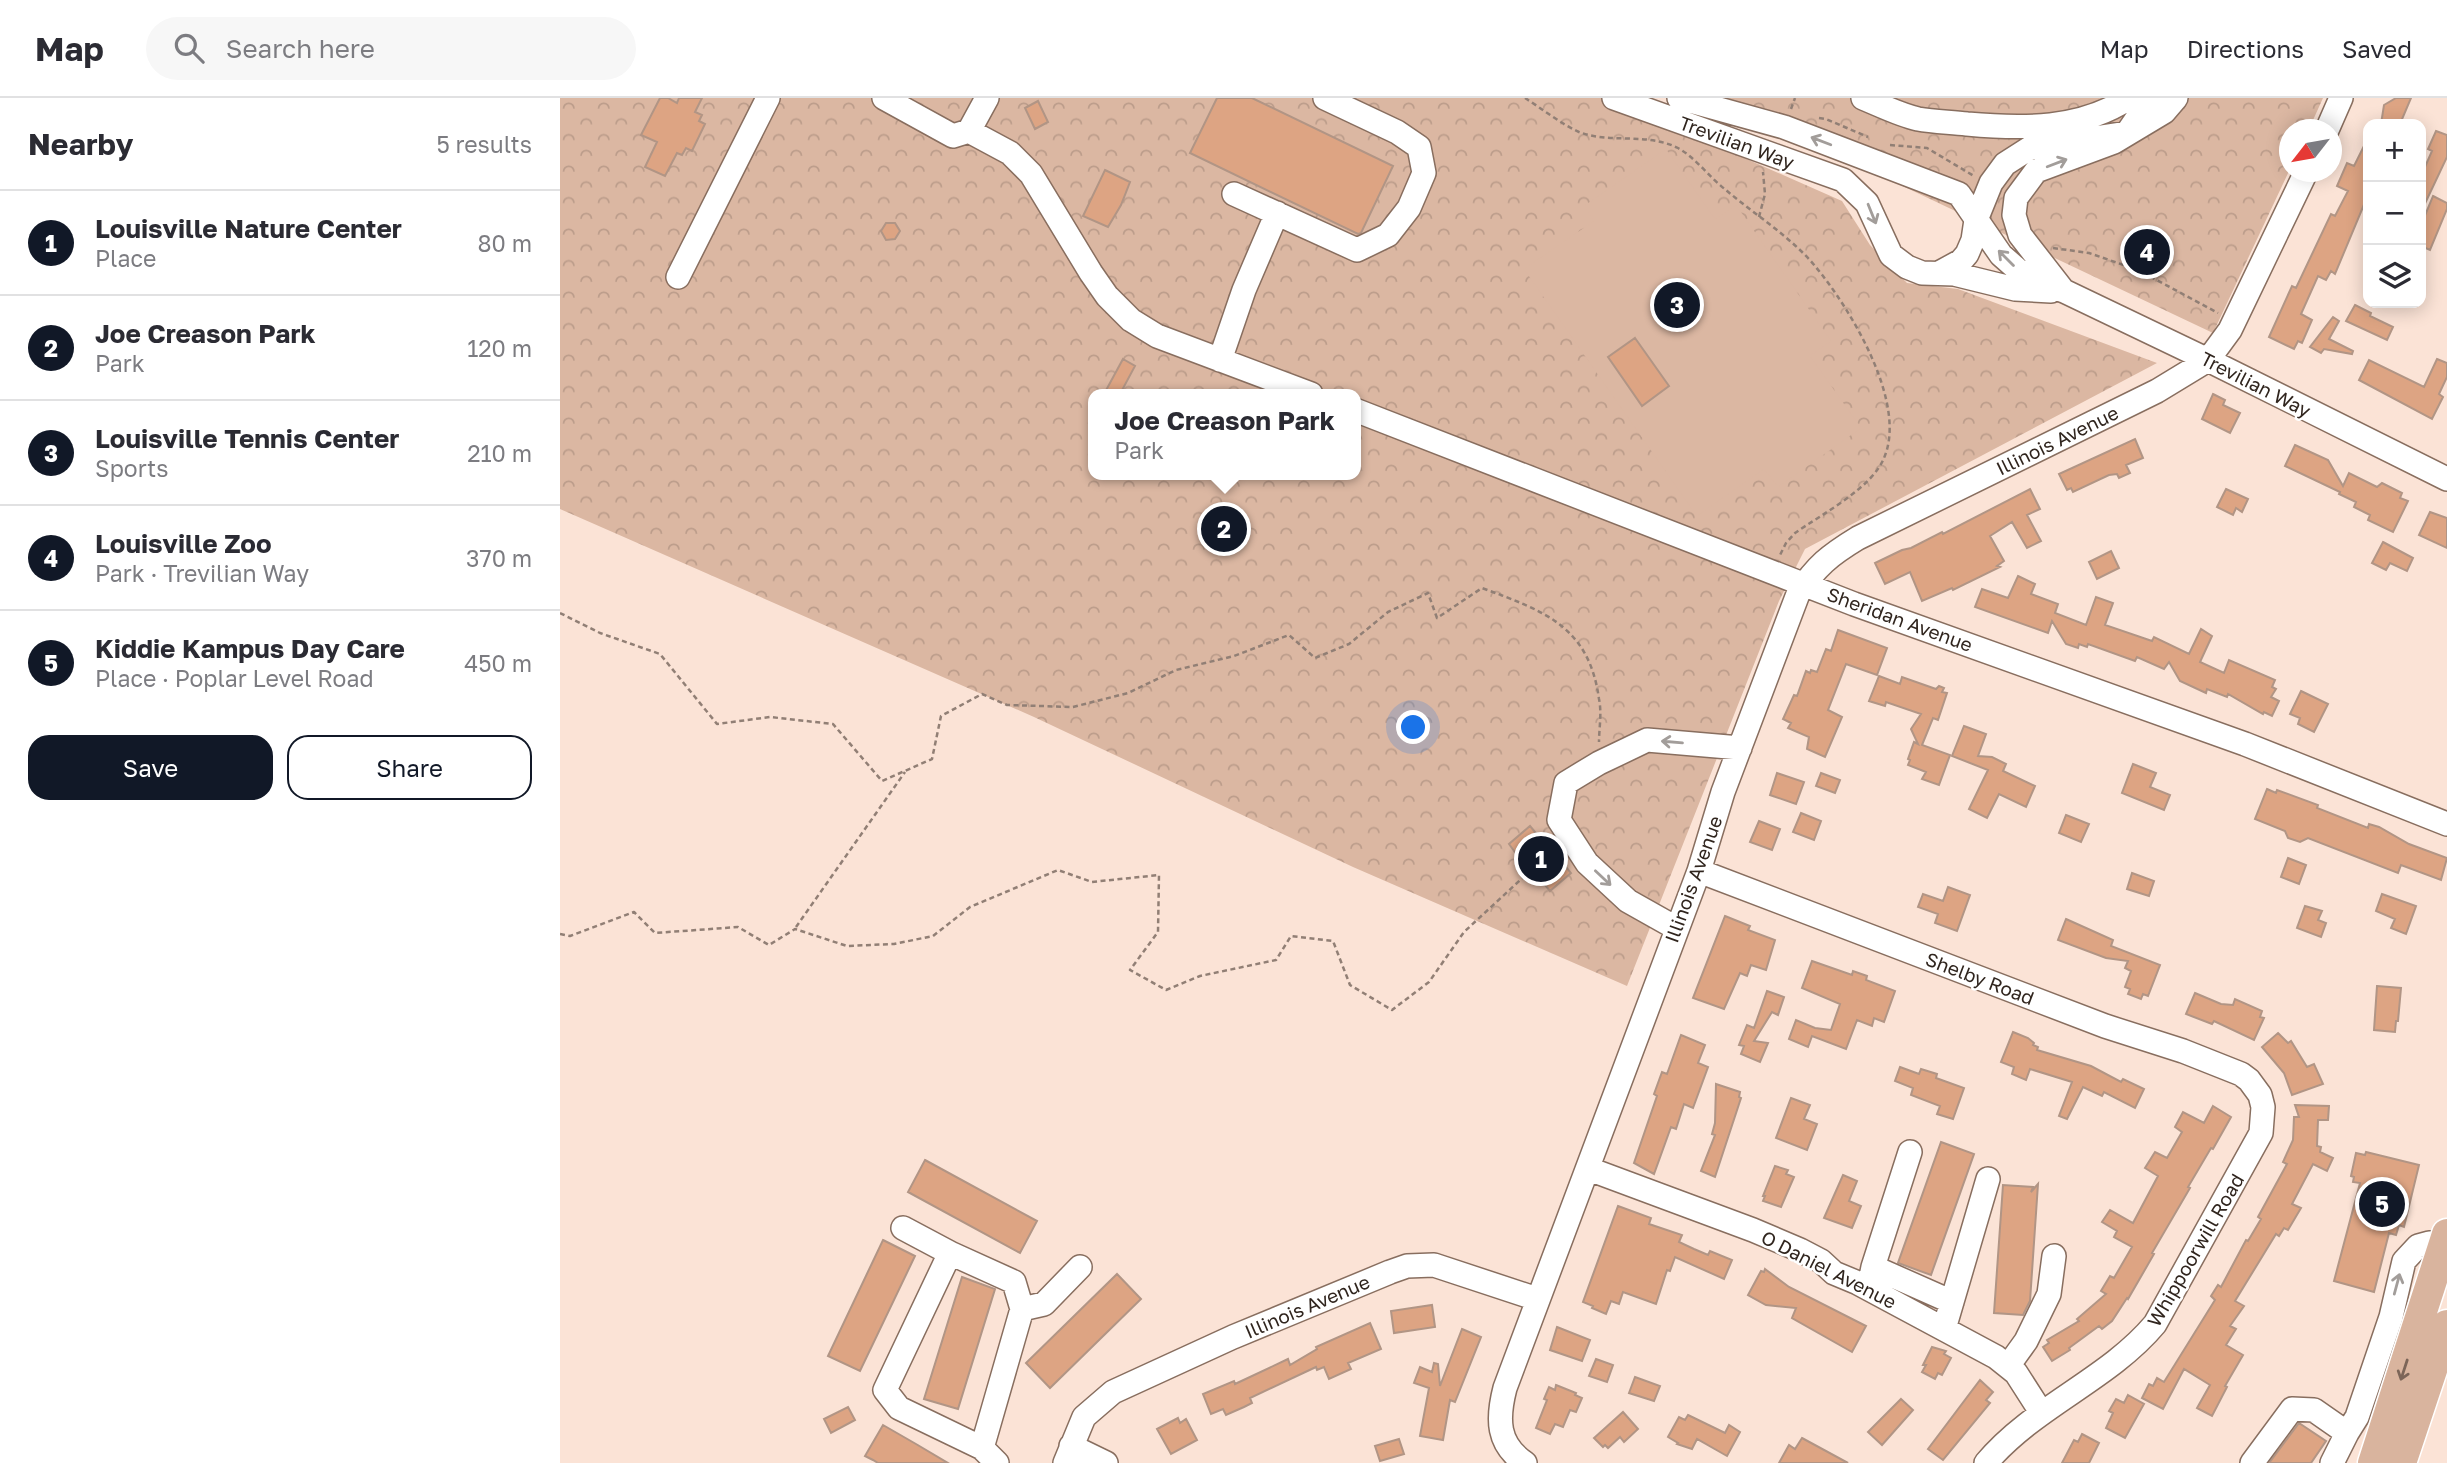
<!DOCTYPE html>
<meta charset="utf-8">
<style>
:root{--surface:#fff;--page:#f7f7f7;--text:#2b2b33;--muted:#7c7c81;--line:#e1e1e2;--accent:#111827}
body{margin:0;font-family:"Golos Text",sans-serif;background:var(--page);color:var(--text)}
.controls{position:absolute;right:21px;top:21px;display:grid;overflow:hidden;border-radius:14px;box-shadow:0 4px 18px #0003}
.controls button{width:63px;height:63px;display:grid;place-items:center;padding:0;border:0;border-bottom:2px solid var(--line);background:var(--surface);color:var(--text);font:35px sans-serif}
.compass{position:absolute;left:1719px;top:21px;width:63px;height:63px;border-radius:50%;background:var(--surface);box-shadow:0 4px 18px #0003;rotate:239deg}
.you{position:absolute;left:854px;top:630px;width:24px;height:24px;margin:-18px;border:5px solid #fff;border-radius:50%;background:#1a73e8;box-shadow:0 0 0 10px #1a73e833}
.badge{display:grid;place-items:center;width:46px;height:46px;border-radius:50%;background:var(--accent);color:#fff;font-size:23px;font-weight:700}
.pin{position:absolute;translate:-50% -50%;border:4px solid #fff;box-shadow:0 2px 7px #0006}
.popup{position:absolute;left:528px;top:291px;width:273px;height:91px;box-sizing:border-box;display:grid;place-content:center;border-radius:14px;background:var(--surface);filter:drop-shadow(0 2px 5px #0005);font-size:23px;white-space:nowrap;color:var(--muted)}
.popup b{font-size:26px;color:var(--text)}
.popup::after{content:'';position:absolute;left:50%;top:100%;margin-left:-14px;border:14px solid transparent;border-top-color:var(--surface)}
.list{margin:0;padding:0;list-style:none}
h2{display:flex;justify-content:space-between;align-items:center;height:91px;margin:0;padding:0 28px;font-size:30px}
h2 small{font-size:23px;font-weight:400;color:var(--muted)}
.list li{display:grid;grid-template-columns:46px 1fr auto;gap:21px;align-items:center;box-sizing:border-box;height:105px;padding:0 28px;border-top:2px solid var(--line)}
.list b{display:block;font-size:26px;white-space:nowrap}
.list p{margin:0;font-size:23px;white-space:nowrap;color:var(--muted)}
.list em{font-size:23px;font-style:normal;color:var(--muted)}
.actions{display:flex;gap:14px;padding:21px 28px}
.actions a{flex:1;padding:16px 0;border:2px solid var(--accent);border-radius:21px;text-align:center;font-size:24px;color:var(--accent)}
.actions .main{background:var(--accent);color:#fff}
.icon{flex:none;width:38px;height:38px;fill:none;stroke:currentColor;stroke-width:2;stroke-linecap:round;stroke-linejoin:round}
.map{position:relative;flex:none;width:1887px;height:1365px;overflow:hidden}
header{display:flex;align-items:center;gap:42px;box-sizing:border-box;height:98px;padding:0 35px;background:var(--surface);border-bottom:2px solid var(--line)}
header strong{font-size:33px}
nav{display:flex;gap:38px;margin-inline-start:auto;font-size:24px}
.search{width:490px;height:63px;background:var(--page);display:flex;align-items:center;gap:18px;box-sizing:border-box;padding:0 24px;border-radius:38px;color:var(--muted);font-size:26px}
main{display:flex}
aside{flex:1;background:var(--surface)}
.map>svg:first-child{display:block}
.park{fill:url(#park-crowns);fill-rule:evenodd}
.garden{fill:#dbb7a2}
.building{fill:#dda483;stroke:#b19585;stroke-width:2}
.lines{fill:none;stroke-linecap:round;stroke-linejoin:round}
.minor-casing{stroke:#886e5f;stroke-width:26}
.major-casing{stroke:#fff;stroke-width:33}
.path{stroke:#917f75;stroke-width:2.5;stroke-dasharray:5 3.5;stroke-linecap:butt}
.minor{stroke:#fff;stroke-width:23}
.major{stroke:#d9b49e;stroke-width:30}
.oneway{stroke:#a29d9a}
.oneway2{stroke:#7c6558}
.labels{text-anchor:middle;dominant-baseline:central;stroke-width:5;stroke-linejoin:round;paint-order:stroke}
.street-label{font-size:19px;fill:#30251e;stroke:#fff}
</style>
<header>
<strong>Map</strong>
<div class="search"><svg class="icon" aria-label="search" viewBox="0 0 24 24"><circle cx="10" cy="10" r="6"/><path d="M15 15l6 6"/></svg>Search here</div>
<nav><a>Map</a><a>Directions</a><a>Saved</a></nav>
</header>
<main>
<aside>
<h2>Nearby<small>5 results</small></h2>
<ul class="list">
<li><span class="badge">1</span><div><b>Louisville Nature Center</b><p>Place</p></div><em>80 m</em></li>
<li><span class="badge">2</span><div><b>Joe Creason Park</b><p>Park</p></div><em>120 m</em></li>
<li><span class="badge">3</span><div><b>Louisville Tennis Center</b><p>Sports</p></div><em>210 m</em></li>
<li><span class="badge">4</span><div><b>Louisville Zoo</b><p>Park · Trevilian Way</p></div><em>370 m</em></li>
<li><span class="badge">5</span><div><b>Kiddie Kampus Day Care</b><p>Place · Poplar Level Road</p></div><em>450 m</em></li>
</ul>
<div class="actions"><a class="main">Save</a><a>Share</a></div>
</aside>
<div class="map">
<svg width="1887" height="1365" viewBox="0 0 1887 1365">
<defs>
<pattern id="park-crowns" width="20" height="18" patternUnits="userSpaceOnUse" patternTransform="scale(1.75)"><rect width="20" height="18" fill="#dbb7a2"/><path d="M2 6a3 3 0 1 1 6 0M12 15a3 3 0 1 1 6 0" fill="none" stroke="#bc9d8b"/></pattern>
</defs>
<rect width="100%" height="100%" fill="#fbe3d6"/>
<!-- park -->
<path class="park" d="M0,0H1048L1282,103L1310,147L1347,185L1398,191L1597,265L1245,451L1219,503L1067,888L793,769L474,619L0,411ZM533,296H795V377H533Z
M1157,0H1763L1749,31L1730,32L1729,73L1653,235Z"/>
<!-- garden -->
<path class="garden" d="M1106,51L1155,121L1176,107L1271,243L1250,258L1301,330L1218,389L1204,371L1137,418L964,171L1034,123L1024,108Z"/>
<!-- building -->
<path class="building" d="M100,0H108L117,5L119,0H142L135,14L142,17L139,23L145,26L132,53L126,50L122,57L117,55L105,78L85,69L97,44L81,37Z
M657,0H692L833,68L801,135L798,136L630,55Z
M1836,0H1851L1840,26H1821L1824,7Z
M478,3L488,24L475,31L465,10Z
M1876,33L1887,37V59L1861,114V78L1872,53L1868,51Z
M1808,40V97L1775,176L1771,173L1766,182L1758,178L1741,216L1752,222L1742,245L1738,243L1734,251L1709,239L1732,188L1736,190L1771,116L1775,118L1788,93L1777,88L1787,65L1794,68Z
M545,72L570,84L561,107L548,129L523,118Z
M1873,98L1887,105V111L1870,152L1861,148V127Z
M326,125H335L340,133L335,141L326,142L321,133Z
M1795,207L1811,215L1810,218L1833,229L1827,242L1786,223Z
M1773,219L1779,223L1769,241L1793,253L1792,256L1764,251L1761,255L1750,249Z
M1075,240L1109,288L1082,308L1048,259Z
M563,261L575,268L560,296H544Z
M1877,261L1887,265V279L1879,296L1883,299L1872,321L1799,282L1809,262L1864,289Z
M1653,296L1665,302L1663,307L1680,315L1670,335L1642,321Z
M1575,341L1583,360L1566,367L1570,375L1559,380L1557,376L1549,377L1513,394L1511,390L1507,392L1499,376Z
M1735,347L1768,362L1783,388L1789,375L1817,389L1822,385L1842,395L1840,400L1848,403L1833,434L1808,422L1810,417L1794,409L1796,404L1779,396L1780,394L1725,368Z
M1470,391L1480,411L1467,417L1481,443L1467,450L1452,424L1430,438L1444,463L1437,468L1440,469L1393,492L1392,490L1362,503L1350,474L1325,486L1315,465L1342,452L1351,450L1382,434L1383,436Z
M1666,391L1688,401L1682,414L1676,410L1673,417L1657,409Z
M1870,414L1887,420V450L1859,437Z
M1823,444L1853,460L1847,473L1830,465L1826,472L1812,465Z
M1551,453L1559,470L1537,481L1529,464Z
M1458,478L1475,486L1471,496L1498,506L1495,515L1526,527L1536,499L1553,505L1545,527L1592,543L1594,539L1629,556L1641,531L1652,538L1640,564L1664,575L1669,562L1715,582L1712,589L1716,591L1711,599L1719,603L1712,618L1704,614L1703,616L1668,596L1667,599L1647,591L1646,595L1620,583L1609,564L1604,571L1577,559L1575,563L1528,546L1527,549L1519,546L1518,550L1506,546L1492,523L1488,535L1415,509L1422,491L1448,500Z
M1278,532L1327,550L1317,577L1286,566L1268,612L1282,619L1265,659L1247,651L1249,639L1228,630L1231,625L1223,621L1234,597L1237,598L1246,573L1250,575L1251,572L1257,574L1266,551L1271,553Z
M1319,578L1340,586L1342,579L1376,591L1379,588L1384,590L1382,594L1387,595L1378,622L1373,620L1362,647L1390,657L1379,687L1362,681L1366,674L1348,667L1350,662L1348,661L1354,644L1358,646L1351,631L1361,616L1326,604L1325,608L1309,603Z
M1741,593L1768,606L1754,634L1738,626L1740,620L1730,616Z
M1404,628L1426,636L1418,658L1432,659L1446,666L1443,673L1475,688L1466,709L1439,696L1427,720L1409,711L1428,672L1392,658Z
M1573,666L1596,675L1590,689L1610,697L1604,712L1562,695Z
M1217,675L1244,684L1236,706L1210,697Z
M1261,675L1280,682L1275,695L1256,688Z
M1707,691L1716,695L1717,692L1758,707L1757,710L1808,730L1809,726L1819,729L1849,746L1887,760L1881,782L1841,767L1838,775L1748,740L1740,744L1728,740L1725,733L1695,721Z
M1241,715L1261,723L1254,742L1233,734Z
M1506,717L1529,726L1521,744L1499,735Z
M1199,723L1220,731L1212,752L1190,744Z
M970,728L984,745L986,744L1011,775L990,793L976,776L974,778L967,771L949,746Z
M1728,760L1746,767L1739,786L1721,779Z
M1572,775L1594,783L1589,798L1567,791Z
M1388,789L1410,797L1397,833L1375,825L1378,816L1358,809L1363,796L1383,803Z
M1822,796L1856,808L1846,836L1831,830L1835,821L1816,813Z
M1745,808L1762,813L1758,822L1766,825L1761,839L1737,830Z
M1165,818L1190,828L1188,832L1215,842L1206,872L1191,867L1187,878L1180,875L1164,911L1133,900Z
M1506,821L1553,842L1551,848L1600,867L1588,898L1583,896L1581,901L1568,896L1570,891L1565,889L1571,873L1565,870L1568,863L1546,860L1498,842Z
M1252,863L1292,877L1293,873L1307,878L1306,882L1335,893L1324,924L1314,920L1312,928L1297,922L1286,951L1252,938L1248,949L1229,941L1236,922L1255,930L1271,932L1280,906L1242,890Z
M1817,888L1841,890L1838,923H1836L1835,934L1814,932Z
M1207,893L1224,899L1218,917L1212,914L1194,943L1208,945L1200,964L1181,956L1184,948L1179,947L1187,927L1194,930Z
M1635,895L1661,906L1673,907L1675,901L1702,913L1700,919L1704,920L1694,942L1654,923L1652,926L1626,916Z
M1453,934L1468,940L1474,945L1473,947L1478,949L1477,952L1531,968L1561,984L1563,981L1584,991L1575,1010L1544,994L1542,998L1523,989L1507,1021L1499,1018L1512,984L1470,971L1466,982L1452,976L1454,969L1441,964Z
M1718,935L1728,945L1731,943L1747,969L1754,966L1763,986L1732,997L1724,975L1702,949Z
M1121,937L1145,947L1138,965L1148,969L1133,1010L1124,1006L1116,1031L1111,1029L1094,1076L1074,1065L1097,998L1094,996L1102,974L1107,976Z
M1340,969L1359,976L1361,971L1377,976L1376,980L1404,990L1393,1021L1377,1016L1380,1008L1351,997L1353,990L1335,983Z
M1156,986L1180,994L1179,999L1181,1000L1155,1079L1141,1073L1155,1037L1152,1036L1155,1025Z
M1231,1000L1250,1007L1244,1021L1257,1026L1247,1052L1216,1040Z
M1735,1007L1769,1008L1768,1022H1758L1757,1048L1761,1049L1760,1054L1773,1060L1767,1073L1753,1066L1732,1106L1741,1110L1728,1132L1724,1130L1719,1138L1716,1136L1675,1203L1684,1208L1670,1228L1676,1231L1666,1247L1683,1257L1665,1288L1667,1289L1652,1318L1637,1310L1650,1287L1624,1271L1603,1311L1582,1300L1589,1286L1593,1288L1597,1280L1604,1284L1655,1202L1651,1198L1658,1187L1661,1189L1686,1142L1688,1143L1701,1121L1698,1119L1727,1066L1723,1064L1733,1042L1734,1019H1739Z
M1653,1008L1671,1019L1653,1051L1651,1050L1628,1089L1630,1090L1592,1155L1594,1156L1568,1201L1567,1200L1552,1223L1542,1231L1539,1228L1509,1250L1510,1252L1492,1263L1483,1249L1489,1245L1487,1242L1519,1223L1517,1221L1546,1196L1541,1193L1550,1178L1554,1180L1572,1149L1554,1139L1557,1133L1542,1124L1550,1112L1573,1125L1598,1078L1585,1070L1595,1054L1607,1060L1622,1034L1615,1029L1623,1014L1644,1025Z
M1381,1044L1414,1056L1371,1177L1338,1165Z
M1806,1054L1859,1067L1844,1129L1839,1127L1836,1137L1829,1135L1814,1194L1774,1183L1800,1085L1793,1084L1794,1079L1791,1078L1796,1055L1805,1057Z
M365,1062L477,1123L460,1155L348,1094Z
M1215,1068L1228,1072L1226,1076L1234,1079L1221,1109L1203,1103L1205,1098H1203Z
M1283,1077L1297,1083L1289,1103L1301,1108L1292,1130L1264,1120Z
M1478,1086L1470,1203L1463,1217L1434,1215L1443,1087L1473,1089L1471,1094Z
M1058,1108L1091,1120L1089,1126L1122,1137L1119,1144L1134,1151L1148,1157L1150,1153L1172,1162L1164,1181L1115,1159L1110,1173L1107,1172L1096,1206L1063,1194L1059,1206L1051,1203L1046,1216L1032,1210L1033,1208L1023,1204Z
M323,1142L355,1158L300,1273L268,1258Z
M1205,1171L1229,1189L1306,1228L1292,1254L1232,1220L1236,1210L1206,1207L1188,1197L1201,1173L1204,1174Z
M557,1176L581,1201L490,1290L466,1265Z
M402,1179L435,1191L398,1311L364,1301Z
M872,1207L875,1229L834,1235L831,1213Z
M810,1225L821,1251L788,1265L791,1271L769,1281L764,1269L757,1272L756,1269L690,1300L692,1305L684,1309L666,1317L663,1311L651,1316L643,1296L674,1283L675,1286L728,1261L730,1267L757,1251L756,1249Z
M997,1229L1030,1242L1022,1263L990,1252Z
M902,1231L921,1239L895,1304L890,1302L883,1342L860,1338L869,1290L854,1285L860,1269L872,1274L874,1265L878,1266L880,1288Z
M1372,1249L1386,1253L1384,1256L1391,1260L1382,1277L1378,1275L1375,1281L1362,1274L1366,1267H1363Z
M1036,1261L1053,1267L1047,1284L1029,1278Z
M1075,1279L1100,1288L1094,1303L1069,1295Z
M1420,1282L1433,1294L1426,1302L1430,1305L1383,1362L1368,1351Z
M996,1287L1016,1295L1015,1297L1022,1300L1016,1314L1010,1312L1003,1329L995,1326L990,1336L976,1330L987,1302L984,1301L989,1289L995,1292Z
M1568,1297L1584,1306L1565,1340L1546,1330L1553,1315L1549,1313L1556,1301L1564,1305Z
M1341,1301L1353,1312L1322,1347L1308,1334Z
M288,1309L295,1322L271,1335L264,1321Z
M1063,1314L1078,1331L1064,1344L1060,1339L1048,1350L1045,1347L1043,1349L1034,1340Z
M1128,1317L1165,1335L1169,1327L1180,1334L1167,1358L1137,1341L1132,1351L1117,1346L1118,1345L1108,1339L1119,1319L1125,1322Z
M618,1320L620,1325L626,1321L637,1342L611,1356L597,1331Z
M1739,1325L1766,1343L1751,1365H1709Z
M323,1327L356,1346L388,1365H318L313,1362L305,1358Z
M1522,1336L1539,1345L1529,1365H1502L1514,1342L1518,1344Z
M1242,1340L1288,1365H1219L1229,1347L1235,1351Z
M839,1341L844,1356L820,1363L815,1348Z"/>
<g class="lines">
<!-- minor casing -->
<g class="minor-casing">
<path id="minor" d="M324,0L393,38L409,33L427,0
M1054,0L1283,82L1307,105L1331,157L1347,169L1362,175L1394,176L1455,191L1491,193
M1119,0L1224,29L1399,96L1441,157L1458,172L1478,183L1504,193L1648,262L1887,381
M1303,0C1320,7 1340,17 1358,21C1374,24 1391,24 1407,26C1462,31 1521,32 1569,0
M1767,32L1781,0
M409,33L450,55L471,76L531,175L547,198L571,222L597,238L751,296
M674,96L797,152L828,137L849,110L864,75L859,49L837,34L765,0
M1379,175L1401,163L1407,156L1413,142L1416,122L1431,85L1445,66L1470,50L1567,35L1591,0
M118,179L208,0
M1502,191L1460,137L1454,117L1456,100L1476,73L1554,44L1604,14L1616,0
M660,262L684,192L717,115
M795,312L1294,506L1685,646L1887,726
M1139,773L1545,928L1623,953L1681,976L1689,982L1700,997L1703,1009L1701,1035L1595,1226C1548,1282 1474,1308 1426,1365
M1116,830L1068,803L1027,765L999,722L1006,685L1039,665L1087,642L1180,650
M1029,1071L1193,1132L1240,1152L1261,1163L1274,1175L1298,1185L1436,1259L1456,1275L1481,1314
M343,1130L390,1155
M1313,1169L1350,1054
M1310,1184L1313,1169L1392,1204
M462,1211L484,1206L520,1169
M1384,1231L1428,1081
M1448,1268L1466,1243L1489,1196L1494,1158
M1787,1335L1797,1319L1831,1219L1844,1163L1858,1148L1869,1145L1884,1146
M511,1348L546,1365
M422,1350L462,1211L454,1184L390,1155L325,1292L339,1310L422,1350L437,1365
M505,1365L524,1319L553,1294L673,1239L830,1174L847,1168L874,1167L977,1201
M965,1365C937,1346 937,1321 945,1290L1139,773L1163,694L1238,496C1256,468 1270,457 1298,440L1597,293L1648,262L1670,232L1746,74
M1692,1365L1732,1311L1754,1312L1787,1335L1772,1365"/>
</g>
<!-- major casing -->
<g class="major-casing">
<path id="major" d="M1813,1365L1887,1136
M1841,1365L1887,1227"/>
</g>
<!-- path -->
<path class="path" d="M965,0C981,10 1001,26 1019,34C1050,46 1086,34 1118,50C1136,60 1150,80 1166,92C1195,117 1230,138 1255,168C1290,210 1348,305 1324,360C1312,390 1262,416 1235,435L1226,445L1220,457
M1231,11L1235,0
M1259,20L1266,21L1308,39
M1330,47L1367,50L1414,78
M1199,119L1205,96L1203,74
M1493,150L1529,155L1578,172L1658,215
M0,515L40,535L100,556L157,626L210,619L273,626L322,683L372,661L381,618L422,596L447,607L513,609L568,595L616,572L674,558L729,537L755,560L789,546L828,514L868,495L877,520L922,490C984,513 1029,528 1039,601C1042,615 1039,631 1039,644
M236,829L345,674
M0,836L10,838L74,814L95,835L178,829L209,847L235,831L287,848L334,846L373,838L410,809L498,772L532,784L599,777L598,834L570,872L606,892L640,878L716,862L731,838L773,843L790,887L832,912L869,884L904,834L970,773"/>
<!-- minor -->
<use href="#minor" class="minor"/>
<!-- major -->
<use href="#major" class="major"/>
</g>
<!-- one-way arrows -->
<defs><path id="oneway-shaft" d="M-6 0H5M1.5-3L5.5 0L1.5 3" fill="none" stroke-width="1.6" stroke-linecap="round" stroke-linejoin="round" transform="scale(1.75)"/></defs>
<g class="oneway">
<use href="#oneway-shaft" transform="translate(1261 43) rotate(-159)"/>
<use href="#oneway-shaft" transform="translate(1497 65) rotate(-21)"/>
<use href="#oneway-shaft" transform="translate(1312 116) rotate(68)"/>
<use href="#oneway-shaft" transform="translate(1446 160) rotate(-135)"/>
<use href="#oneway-shaft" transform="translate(1112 644) rotate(-175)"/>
<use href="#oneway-shaft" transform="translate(1043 780) rotate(43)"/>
<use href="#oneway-shaft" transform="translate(1837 1186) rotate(-75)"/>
</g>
<use class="oneway2" href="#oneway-shaft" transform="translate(1844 1272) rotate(108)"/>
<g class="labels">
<!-- street labels -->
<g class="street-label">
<text transform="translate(1177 44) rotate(20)">Trevilian Way</text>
<text transform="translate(1696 286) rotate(27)">Trevilian Way</text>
<text transform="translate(1497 342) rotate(-26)">Illinois Avenue</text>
<text transform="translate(1340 521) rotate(20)">Sheridan Avenue</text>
<text transform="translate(1133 781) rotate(-70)">Illinois Avenue</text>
<text transform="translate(1420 880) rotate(21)">Shelby Road</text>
<text transform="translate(1635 1152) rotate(-60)">Whippoorwill Road</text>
<text transform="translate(1269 1171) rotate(27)">O Daniel Avenue</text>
<text transform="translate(747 1208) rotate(-23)">Illinois Avenue</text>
</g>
</g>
</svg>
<div class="controls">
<button>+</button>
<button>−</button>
<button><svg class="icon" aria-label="layers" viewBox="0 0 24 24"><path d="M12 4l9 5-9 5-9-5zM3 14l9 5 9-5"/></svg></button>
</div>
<svg class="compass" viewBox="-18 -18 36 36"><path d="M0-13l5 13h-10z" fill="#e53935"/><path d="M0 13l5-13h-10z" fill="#7c7c81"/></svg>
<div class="you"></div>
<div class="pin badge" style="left:981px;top:761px">1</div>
<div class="pin badge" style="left:664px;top:431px">2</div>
<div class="popup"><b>Joe Creason Park</b>Park</div>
<div class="pin badge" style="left:1117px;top:207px">3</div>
<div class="pin badge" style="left:1587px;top:154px">4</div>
<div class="pin badge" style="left:1822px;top:1106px">5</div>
</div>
</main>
